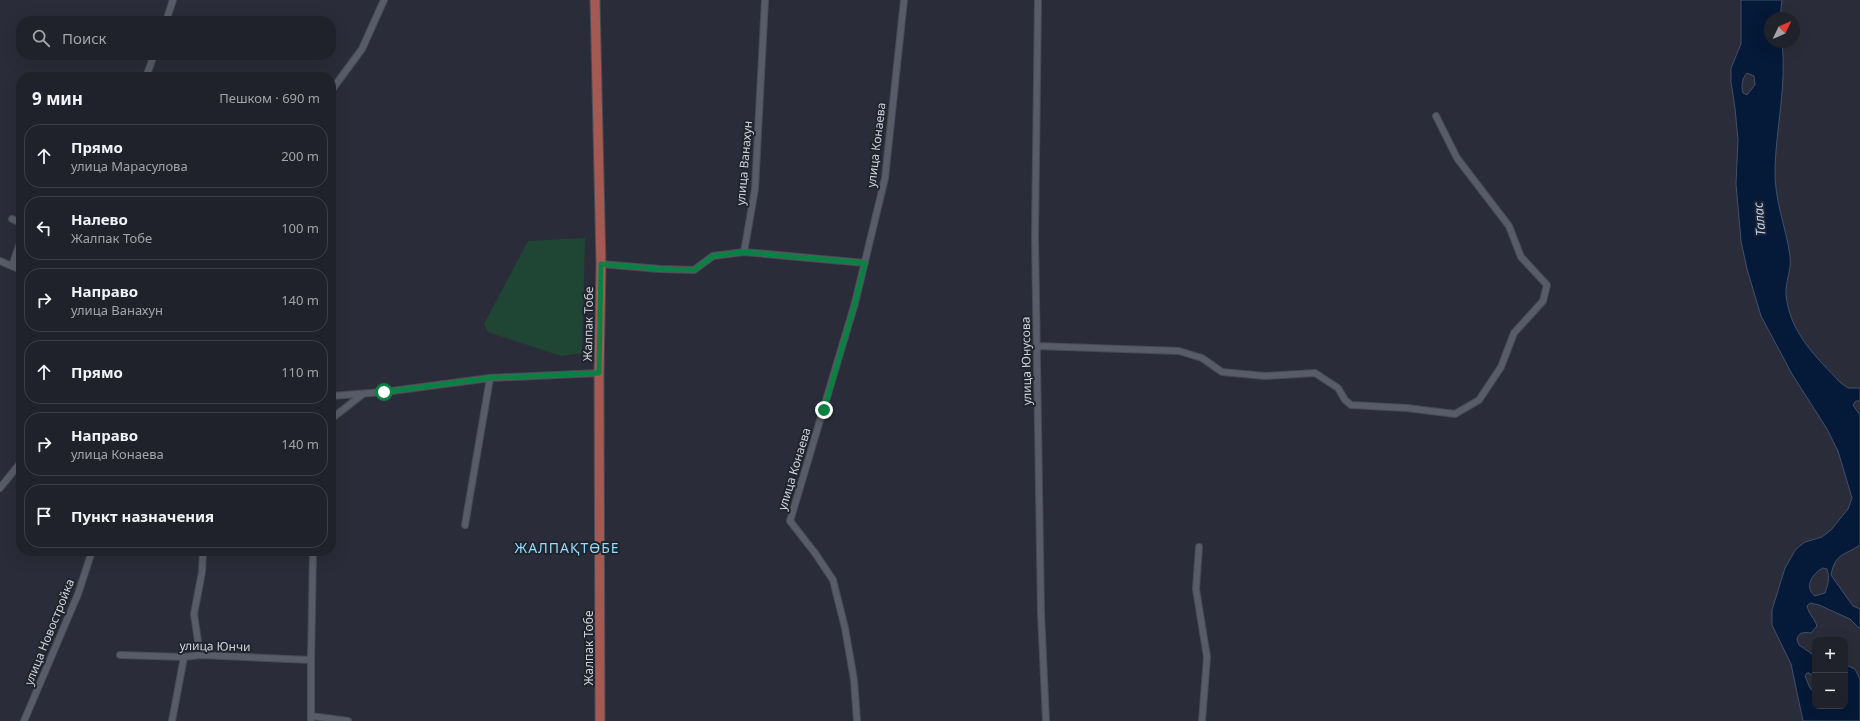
<!DOCTYPE html>
<html lang="ru">
<meta charset="utf-8">
<style>
:root{--surface:#20222b;--page:#282a33;--text:#f1f3f6;--muted:#a2a4a9;--line:#3d3f47}
body{margin:0;font-family:"Noto Sans",sans-serif;background:var(--page);color:var(--text)}
.controls{position:absolute;right:12px;bottom:12px;display:grid;overflow:hidden;border-radius:8px;box-shadow:0 4px 16px #0002}
.controls button{width:36px;height:36px;display:grid;place-items:center;padding:0;border:0;border-bottom:1px solid var(--line);background:var(--surface);color:var(--text);font:20px sans-serif}
.compass{position:absolute;left:1764px;top:12px;width:36px;height:36px;border-radius:50%;background:var(--surface);box-shadow:0 4px 16px #0002;rotate:46deg}
.stop{position:absolute;width:12px;height:12px;margin:-9px;border:3px solid #0b8043;border-radius:50%;background:#fff}
.stop.end{background:#0b8043;border-color:#fff;box-shadow:0 1px 4px #0008}
.list{margin:0;padding:0;list-style:none}
h2{display:flex;justify-content:space-between;align-items:center;height:52px;margin:0;padding:0 16px;font-size:17px}
h2 small{font-size:13px;font-weight:400;color:var(--muted)}
.list li{display:grid;grid-template-columns:26px 1fr auto;gap:12px;align-items:center;box-sizing:border-box;height:64px;margin:0 8px 8px;padding:0 8px;border:1px solid var(--line);border-radius:16px}
.list b{display:block;font-size:15px;white-space:nowrap}
.list p{margin:0;font-size:13px;white-space:nowrap;color:var(--muted)}
.list em{font-size:13px;font-style:normal;color:var(--muted)}
.icon{flex:none;width:22px;height:22px;fill:none;stroke:currentColor;stroke-width:2;stroke-linecap:round;stroke-linejoin:round}
.map{position:relative;flex:none;width:1860px;height:721px;overflow:hidden}
.search{position:absolute;background:var(--surface);box-shadow:0 4px 16px #0002;left:16px;top:16px;width:320px;height:44px;display:flex;align-items:center;gap:10px;box-sizing:border-box;padding:0 14px;border-radius:16px;color:var(--muted);font-size:15px}
.panel{position:absolute;background:var(--surface);box-shadow:0 4px 16px #0002;left:16px;top:72px;width:320px;height:484px;border-radius:16px}
.map>svg:first-child{display:block}
.green{fill:#1f4635}
.water{fill:#051938;stroke:#425069;fill-rule:evenodd}
.lines{fill:none;stroke-linecap:round;stroke-linejoin:round}
.street-casing{stroke:#484b54;stroke-width:8}
.primary-casing{stroke:#484b54;stroke-width:11}
.street{stroke:#585c68;stroke-width:6}
.primary{stroke:#a45a53;stroke-width:9}
.route{stroke:#0b8043;stroke-width:5}
.labels{text-anchor:middle;dominant-baseline:central;stroke-width:4;stroke-linejoin:round;paint-order:stroke}
.street-label{font-size:12px;fill:#d0d2da;stroke:#20242e}
.water-label{font-size:13px;font-style:italic;fill:#b9d2f6;stroke:#20242e}
.quarter-label{font-size:14px;letter-spacing:1px;fill:#95dbf7;stroke:#20242e}
</style>
<div class="map">
<svg width="1860" height="721" viewBox="0 0 1860 721">
<rect width="100%" height="100%" fill="#2a2d39"/>
<!-- green -->
<path class="green" d="M585,238L582,353L561,356L488,332L484,324L528,241Z"/>
<!-- water -->
<path class="water" d="M1741,0H1782L1780,18H1770V42H1782C1787,85 1776,127 1775,169C1774,199 1786,227 1790,256C1792,269 1785,282 1786,295C1790,333 1816,357 1841,383L1848,388H1860V401H1856L1853,405L1860,415V545C1844,556 1835,553 1831,575L1853,606L1860,609V629L1850,619L1819,605L1810,603L1807,606C1808,613 1815,619 1817,626L1811,633C1804,632 1798,632 1797,640L1799,645L1815,656V677L1809,673H1807L1805,676L1810,688L1815,694V706H1845V669L1848,666L1855,669L1860,679V721H1803L1791,664L1772,625V610L1785,568L1796,549L1805,542L1822,537L1831,530L1848,509L1852,498L1838,451L1827,429L1792,374L1761,316L1747,269L1741,241L1736,184L1738,140L1735,108L1731,82V68L1741,44ZM1747,73L1754,76L1755,85L1747,95L1743,93C1741,86 1742,78 1747,73ZM1823,568L1827,569C1830,578 1828,585 1825,593L1815,596C1803,587 1813,573 1823,568Z"/>
<g class="lines">
<!-- street casing -->
<g class="street-casing">
<path id="street" d="M1038,0L1035,237L1041,613L1046,721
M166,21L173,0
M146,77L154,55
M331,91L362,49L384,0
M12,219L21,223
M744,252L865,263
M0,261L21,270
M601,264L660,269L694,270L713,256L744,252L755,189L765,0
M12,266L21,240
M1037,346L1179,351L1202,358L1222,372L1265,376L1315,373L1338,388L1345,400L1351,405L1407,408L1455,414L1479,400L1501,367L1514,333L1543,301L1547,285L1521,257L1509,226L1457,158L1436,116
M331,396L384,392L490,378L599,373
M331,419L363,394
M0,488L21,462
M465,525L490,378
M1199,547L1196,589L1207,657L1202,721
M120,655L184,657L200,655L311,660
M200,655L194,614L202,572L203,551
M311,716L348,721
M24,721L78,594L92,551
M172,721L184,657
M311,721V660L313,551
M857,721L854,680L845,628L833,580L815,553L790,521L855,303L885,178L904,0"/>
</g>
<!-- primary casing -->
<g class="primary-casing">
<path id="primary" d="M595,0L601,264L599,373L600,721"/>
</g>
<!-- street -->
<use href="#street" class="street"/>
<!-- primary -->
<use href="#primary" class="primary"/>
</g>
<g class="lines">
<!-- route -->
<path class="route" d="M384,392L490,378L599,373L601,264L660,269L694,270L713,256L744,252L865,263L855,303L824,410"/>
</g>
<g class="labels">
<!-- street labels -->
<g class="street-label">
<text transform="translate(876 145) rotate(-83)">улица Конаева</text>
<text transform="translate(744 163) rotate(-85)">улица Ванахун</text>
<text transform="translate(588 324) rotate(-89)">Жалпак Тобе</text>
<text transform="translate(1026 361) rotate(-91)">улица Юнусова</text>
<text transform="translate(794 469) rotate(-73)">улица Конаева</text>
<text transform="translate(49 632) rotate(-68)">улица Новостройка</text>
<text transform="translate(215 646) rotate(1)">улица Юнчи</text>
<text transform="translate(588 648) rotate(-90)">Жалпак Тобе</text>
</g>
<!-- water labels -->
<g class="water-label">
<text transform="translate(1759 219) rotate(-95)">Талас</text>
</g>
<!-- quarter labels -->
<g class="quarter-label">
<text x="567" y="547">ЖАЛПАҚТӨБЕ</text>
</g>
</g>
</svg>
<div class="controls">
<button>+</button>
<button>−</button>
</div>
<svg class="compass" viewBox="-18 -18 36 36"><path d="M0-13l5 13h-10z" fill="#e53935"/><path d="M0 13l5-13h-10z" fill="#a2a4a9"/></svg>
<div class="stop" style="left:384px;top:392px"></div>
<div class="stop end" style="left:824px;top:410px"></div>
<div class="search"><svg class="icon" aria-label="search" viewBox="0 0 24 24"><circle cx="10" cy="10" r="6"/><path d="M15 15l6 6"/></svg>Поиск</div>
<section class="panel">
<h2>9 мин<small>Пешком · 690 m</small></h2>
<ul class="list">
<li><svg class="icon" aria-label="ahead" viewBox="0 0 24 24"><path d="M12 20V5M6 11l6-6 6 6"/></svg><div><b>Прямо</b><p>улица Марасулова</p></div><em>200 m</em></li>
<li><svg class="icon" aria-label="left" viewBox="0 0 24 24"><path d="M17 20v-9H6M10 6l-5 5 5 5"/></svg><div><b>Налево</b><p>Жалпак Тобе</p></div><em>100 m</em></li>
<li><svg class="icon" aria-label="right" viewBox="0 0 24 24"><path d="M7 20v-9h11M14 6l5 5-5 5"/></svg><div><b>Направо</b><p>улица Ванахун</p></div><em>140 m</em></li>
<li><svg class="icon" aria-label="ahead" viewBox="0 0 24 24"><path d="M12 20V5M6 11l6-6 6 6"/></svg><div><b>Прямо</b></div><em>110 m</em></li>
<li><svg class="icon" aria-label="right" viewBox="0 0 24 24"><path d="M7 20v-9h11M14 6l5 5-5 5"/></svg><div><b>Направо</b><p>улица Конаева</p></div><em>140 m</em></li>
<li><svg class="icon" aria-label="arrive" viewBox="0 0 24 24"><path d="M6 21V4h12l-3 4 3 4H6"/></svg><div><b>Пункт назначения</b></div></li>
</ul>
</section>
</div>
